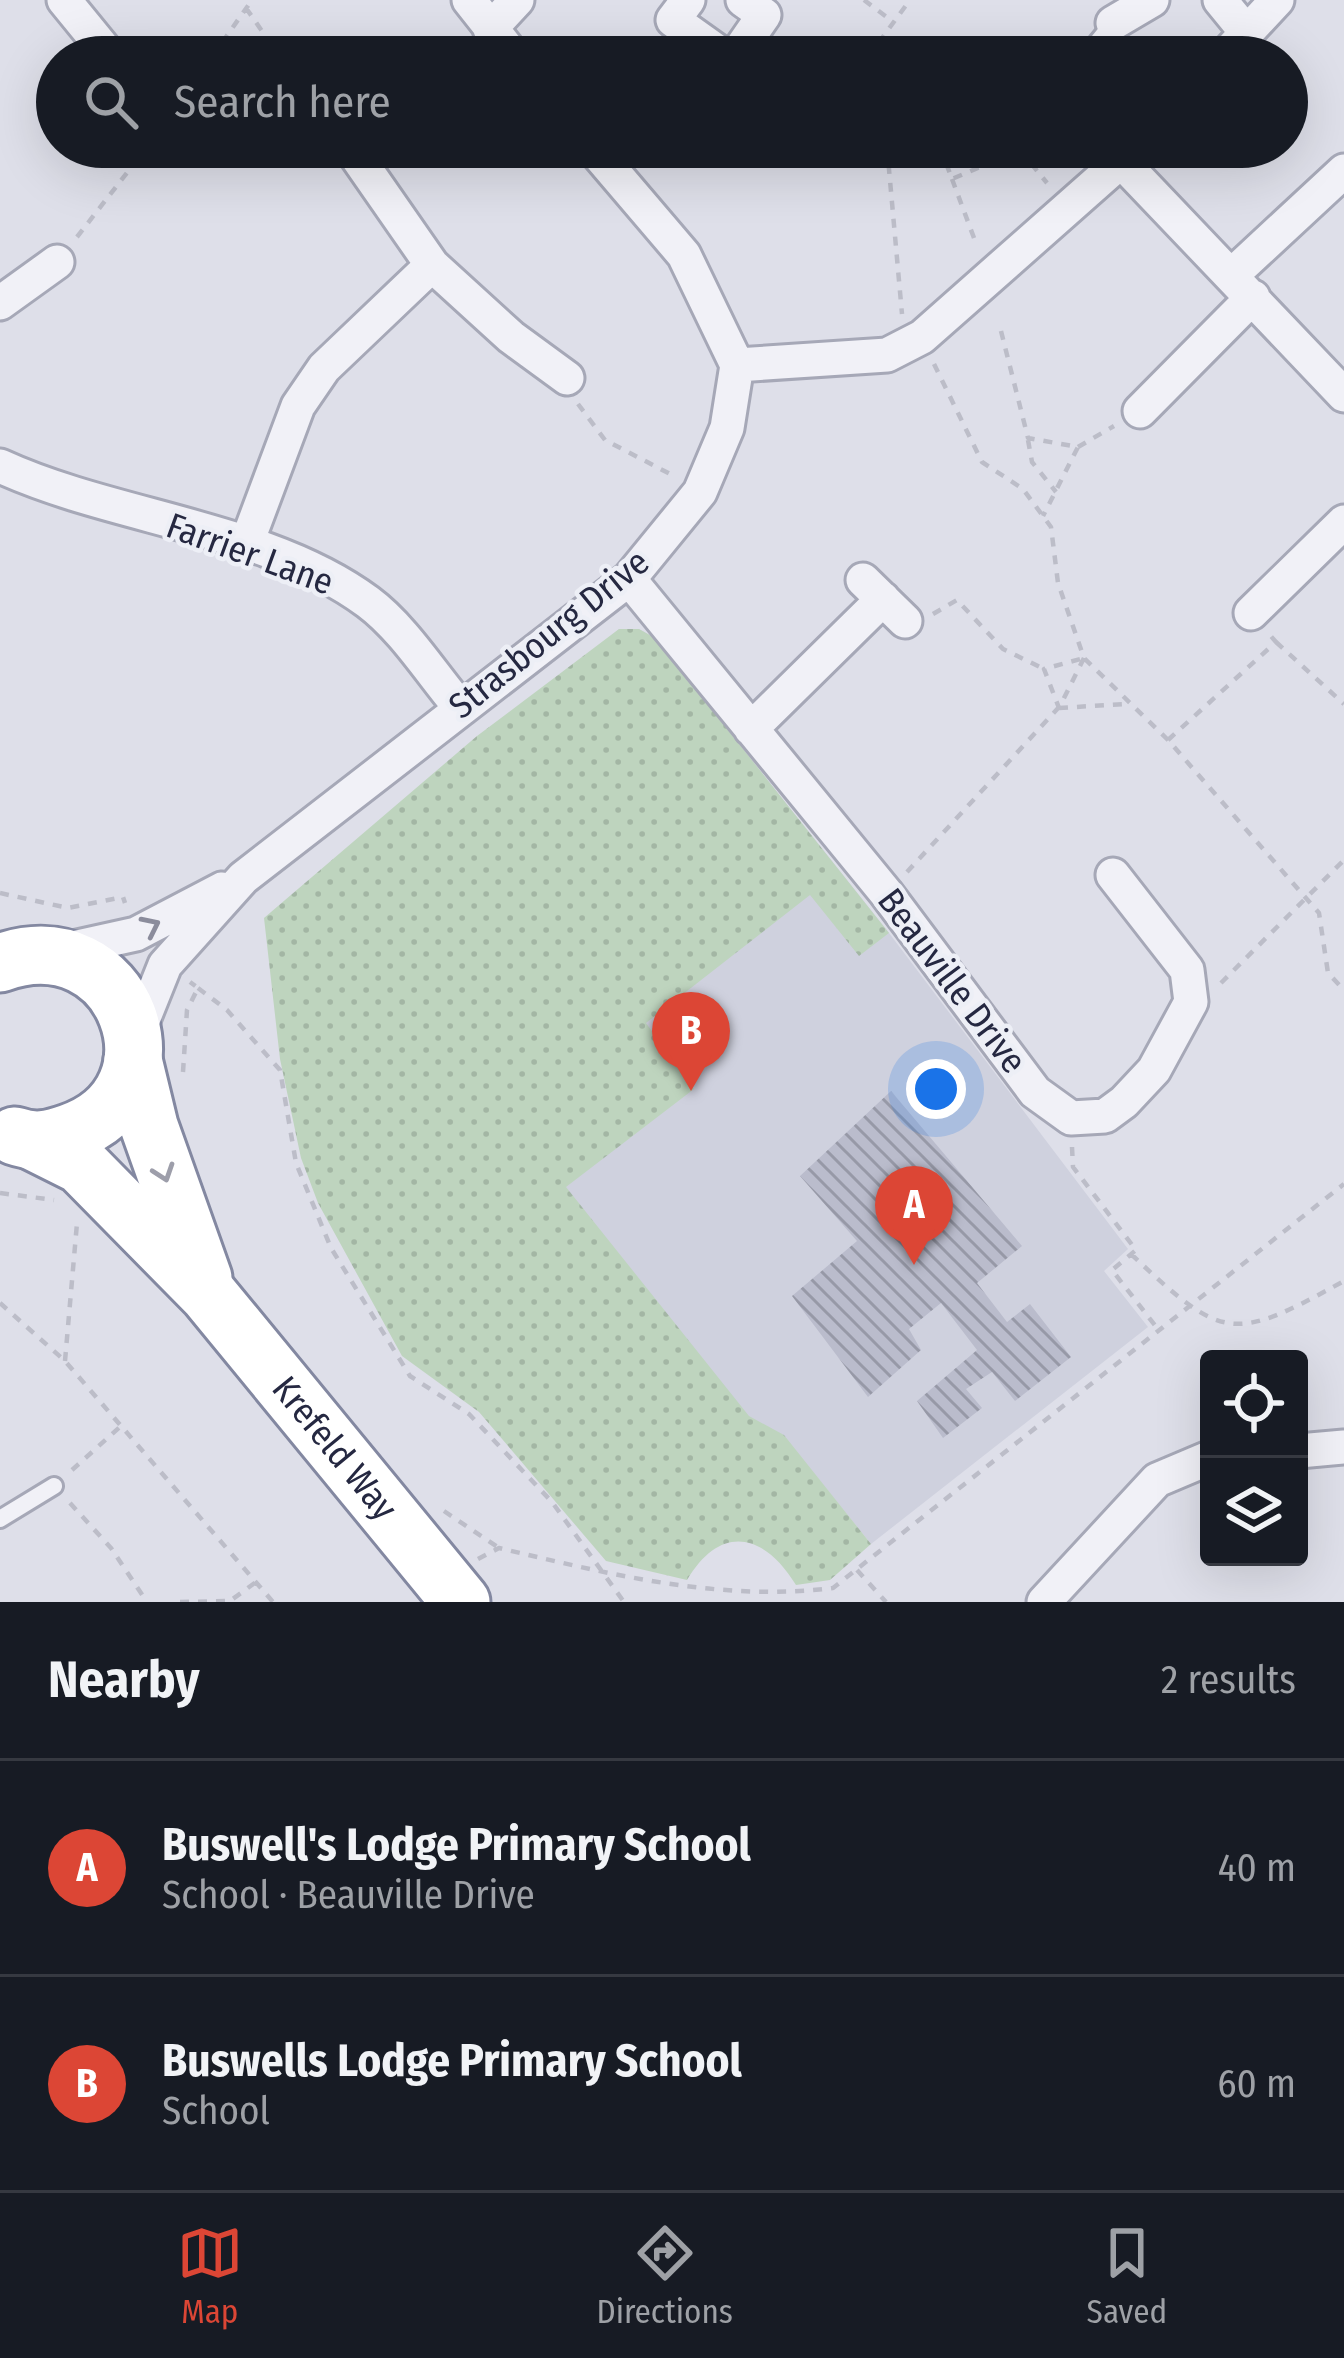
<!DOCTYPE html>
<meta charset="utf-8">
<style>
:root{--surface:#171b24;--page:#20242c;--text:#f1f3f6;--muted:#9ea1a6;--line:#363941;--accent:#dc4635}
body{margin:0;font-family:"Fira Sans Condensed",sans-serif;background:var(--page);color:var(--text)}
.controls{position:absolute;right:36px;bottom:36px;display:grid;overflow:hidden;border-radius:12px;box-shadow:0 12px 48px #0002}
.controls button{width:108px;height:108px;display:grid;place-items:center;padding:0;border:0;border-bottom:3px solid var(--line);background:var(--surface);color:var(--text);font:60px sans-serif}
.you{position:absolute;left:936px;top:1089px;width:42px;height:42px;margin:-30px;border:9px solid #fff;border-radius:50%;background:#1a73e8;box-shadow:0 0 0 18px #1a73e833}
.badge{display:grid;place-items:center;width:78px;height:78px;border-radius:50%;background:var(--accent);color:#fff;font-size:39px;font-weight:700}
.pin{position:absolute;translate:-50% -99px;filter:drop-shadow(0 3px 6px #0008)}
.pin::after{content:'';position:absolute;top:63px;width:42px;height:36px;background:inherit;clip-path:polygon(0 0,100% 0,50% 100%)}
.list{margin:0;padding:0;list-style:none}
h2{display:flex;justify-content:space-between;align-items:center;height:156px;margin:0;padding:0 48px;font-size:51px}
h2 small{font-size:39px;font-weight:400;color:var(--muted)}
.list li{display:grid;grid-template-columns:78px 1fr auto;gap:36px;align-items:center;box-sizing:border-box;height:216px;padding:0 48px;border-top:3px solid var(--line)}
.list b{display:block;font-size:45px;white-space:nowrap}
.list p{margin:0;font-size:39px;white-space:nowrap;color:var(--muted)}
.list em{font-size:39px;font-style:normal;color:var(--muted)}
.icon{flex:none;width:66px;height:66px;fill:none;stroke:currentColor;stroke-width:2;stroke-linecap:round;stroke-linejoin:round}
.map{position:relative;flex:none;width:1344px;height:1602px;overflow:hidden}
.search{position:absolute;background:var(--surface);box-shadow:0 12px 48px #0002;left:36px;right:36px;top:36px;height:132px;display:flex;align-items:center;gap:30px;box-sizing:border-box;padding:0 42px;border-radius:66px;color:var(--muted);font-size:45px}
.sheet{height:588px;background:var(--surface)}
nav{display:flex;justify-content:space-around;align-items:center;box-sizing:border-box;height:168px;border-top:3px solid var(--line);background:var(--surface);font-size:33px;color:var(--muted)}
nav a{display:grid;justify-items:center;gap:6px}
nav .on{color:var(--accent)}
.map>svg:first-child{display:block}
.built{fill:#cfd1de}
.grass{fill:url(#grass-dots)}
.building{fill:url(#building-back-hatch)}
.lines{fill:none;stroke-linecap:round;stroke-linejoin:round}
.service-casing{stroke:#a6a8b7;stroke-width:22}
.minor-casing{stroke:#a6a8b7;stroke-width:39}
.trunk-casing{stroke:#8388a1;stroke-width:63}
.path{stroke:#bcbdc8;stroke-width:4.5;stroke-dasharray:9 9;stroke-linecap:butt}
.service{stroke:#f1f1f7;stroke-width:16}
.minor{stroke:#f1f1f7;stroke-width:33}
.trunk{stroke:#fff;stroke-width:57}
.oneway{stroke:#8b8c9c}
.oneway2{stroke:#9d9eaa}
.labels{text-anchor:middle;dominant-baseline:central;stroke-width:9;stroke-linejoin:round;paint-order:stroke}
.street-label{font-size:36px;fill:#252841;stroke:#edeff6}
</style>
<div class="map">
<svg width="1344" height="1602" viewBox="0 0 1344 1602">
<defs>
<pattern id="grass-dots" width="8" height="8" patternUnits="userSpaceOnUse" patternTransform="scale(3)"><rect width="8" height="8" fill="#bed4be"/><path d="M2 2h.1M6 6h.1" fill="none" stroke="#a3b6a4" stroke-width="1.8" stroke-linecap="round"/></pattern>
<pattern id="building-back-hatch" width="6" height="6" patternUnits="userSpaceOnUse" patternTransform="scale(3)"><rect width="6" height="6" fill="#babccc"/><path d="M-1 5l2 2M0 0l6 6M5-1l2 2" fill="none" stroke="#9799a7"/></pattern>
</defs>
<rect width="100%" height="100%" fill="#dedfe9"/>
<!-- built -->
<path class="built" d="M619,629H639L655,638L889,933L1128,1249L1104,1271L1148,1327L871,1544L783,1435L613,1561L465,761Z"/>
<!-- grass -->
<path class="grass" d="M619,629H639L655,638L889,933L859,956L810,895L646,1023L694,1089L566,1187L749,1416L784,1435L871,1544L830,1580L796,1585C764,1533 721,1523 687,1580L606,1561L479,1412L402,1356L318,1203L301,1158L280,1059L264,918L477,736Z"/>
<!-- building -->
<path class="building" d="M891,1091L1022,1246L977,1283L1007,1322L1030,1304L1071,1357L1015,1401L992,1372L966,1389L982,1408L943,1438L917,1401L977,1350L941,1303L909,1329L921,1350L868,1397L792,1296L857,1241L800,1176Z"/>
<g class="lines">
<!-- service casing -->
<g class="service-casing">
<path id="service" d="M1085,57L1113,23
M0,1519L54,1486"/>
</g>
<!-- minor casing -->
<g class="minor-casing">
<path id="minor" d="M64,0L104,49
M469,0L514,57
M688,0L673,20L725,57
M1220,0L1247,33
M1113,23L1152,0
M490,29L517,0
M735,57L764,15L743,0
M1224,57L1277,0
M1122,162L1344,395
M432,265L511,337L567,378
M1232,275L1344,171
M0,303L57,262
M737,365L887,355L922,337L1137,147
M1140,411L1253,297
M0,466C115,519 267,527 368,602C403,628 431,673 459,706
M246,545L298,406L324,368L432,265L350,147
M629,579L886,893L1035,1092L1071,1118L1105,1116L1124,1102L1154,1070L1191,1002L1187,970L1113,875
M863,580L905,621
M1251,613L1344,522
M751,729L883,599
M59,951L136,934L222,889
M137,1035L165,965L243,878L629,579L700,492L727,428L737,365L684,255L592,147
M1299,1451L1344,1447
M1044,1602L1157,1480L1209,1458"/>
</g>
<!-- trunk casing -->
<g class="trunk-casing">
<g id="trunk">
<path d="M0,963C126,917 190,1092 69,1133C49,1140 35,1143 15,1136"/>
<path d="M133,1060L149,1126L203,1278"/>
<path id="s1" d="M35,1142L81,1165L208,1294L461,1602"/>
</g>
</g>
<!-- path -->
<path class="path" d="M864,0L892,21
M246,8L280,57
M212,57L252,0
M868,57L910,0
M887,147L902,314
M940,147L952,179L1020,150L1047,183
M952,179L977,246
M77,237L147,147
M1001,331L1028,438L1078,447L1043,516
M934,364L982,462L1023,489L1051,527L1058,583L1084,658L1168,740L1319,913L1328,973L1344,990
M578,404L605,440L672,475
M1028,440L1032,462L1056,492
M1078,447L1114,426
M933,614L957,600L1003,649L1044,669
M1276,642L1344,704
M1084,658L1059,708L1044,669Z
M1059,708L1125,704
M1168,740L1276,642L1269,634
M907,872L1060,706
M0,893L68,908L123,897L125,903
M1221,983L1344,860
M198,988L227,1010L280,1070L296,1163L331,1248L410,1376L469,1414L552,1502L624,1602
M183,1072L187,1010L198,988L190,982
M1072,1147L1073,1167L1136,1250L1112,1270L1157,1328
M0,1193L54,1200
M1131,1254C1224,1342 1233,1342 1344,1281
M0,1303L65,1361L273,1602
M65,1361L77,1223
M72,1470L121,1426
M70,1503L111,1548L147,1602
M444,1511L499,1548
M478,1559L499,1548C609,1574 719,1602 833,1588L1344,1184
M857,1570L886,1602
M180,1602L230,1601L256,1582"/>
<!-- service -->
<use href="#service" class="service"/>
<!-- minor -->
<use href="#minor" class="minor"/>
<!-- trunk -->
<use href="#trunk" class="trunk"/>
</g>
<!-- one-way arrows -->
<defs><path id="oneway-chevron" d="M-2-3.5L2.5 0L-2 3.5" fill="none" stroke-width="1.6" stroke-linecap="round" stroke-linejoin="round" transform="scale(3)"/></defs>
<use class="oneway" href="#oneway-chevron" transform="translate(151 926) rotate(-26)"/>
<use class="oneway2" href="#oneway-chevron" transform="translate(164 1173) rotate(71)"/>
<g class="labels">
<!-- street labels -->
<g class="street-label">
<text transform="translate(250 554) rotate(20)">Farrier Lane</text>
<text transform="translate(549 634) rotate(-39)">Strasbourg Drive</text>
<text transform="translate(952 981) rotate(53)">Beauville Drive</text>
<text stroke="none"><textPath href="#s1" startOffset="432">Krefeld Way</textPath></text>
</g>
</g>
</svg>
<div class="controls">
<button><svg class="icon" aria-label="locate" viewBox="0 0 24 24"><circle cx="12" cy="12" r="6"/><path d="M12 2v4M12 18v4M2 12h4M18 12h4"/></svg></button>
<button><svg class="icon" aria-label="layers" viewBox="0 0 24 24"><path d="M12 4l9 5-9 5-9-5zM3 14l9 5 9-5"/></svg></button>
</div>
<div class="you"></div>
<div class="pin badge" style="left:914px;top:1265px">A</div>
<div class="pin badge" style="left:691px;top:1091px">B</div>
<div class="search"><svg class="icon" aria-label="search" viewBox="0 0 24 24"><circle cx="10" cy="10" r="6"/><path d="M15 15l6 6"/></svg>Search here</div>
</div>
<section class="sheet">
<h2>Nearby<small>2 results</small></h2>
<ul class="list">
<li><span class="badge">A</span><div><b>Buswell's Lodge Primary School</b><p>School · Beauville Drive</p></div><em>40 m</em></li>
<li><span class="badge">B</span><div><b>Buswells Lodge Primary School</b><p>School</p></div><em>60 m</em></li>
</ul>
</section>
<nav>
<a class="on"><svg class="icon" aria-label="map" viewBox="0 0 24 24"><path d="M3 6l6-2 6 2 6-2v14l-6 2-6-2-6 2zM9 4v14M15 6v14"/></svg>Map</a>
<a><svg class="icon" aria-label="directions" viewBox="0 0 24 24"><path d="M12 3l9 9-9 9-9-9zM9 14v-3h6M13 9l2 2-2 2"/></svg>Directions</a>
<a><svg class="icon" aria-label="saved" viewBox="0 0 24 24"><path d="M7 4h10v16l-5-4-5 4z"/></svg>Saved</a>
</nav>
